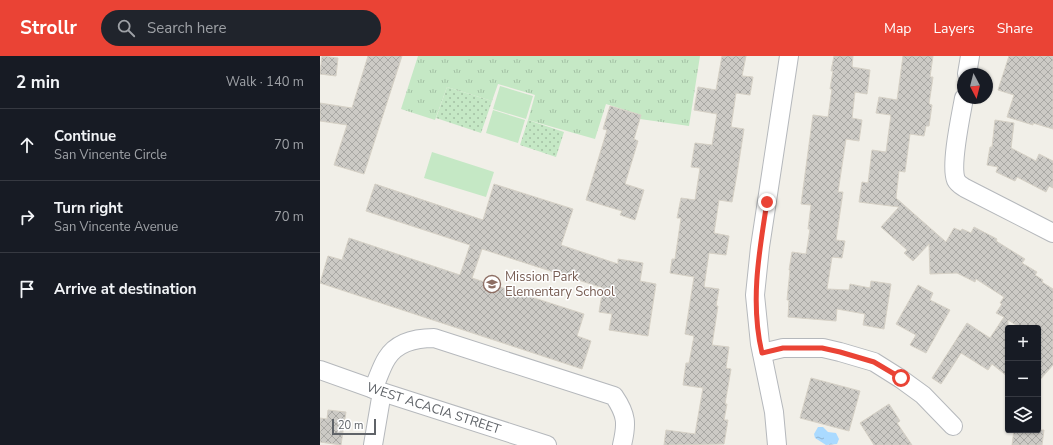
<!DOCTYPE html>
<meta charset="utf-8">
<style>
:root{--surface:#171b24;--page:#20242c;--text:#f1f3f6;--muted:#9ea1a6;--line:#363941;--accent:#ea4335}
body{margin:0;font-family:"Nunito Sans",sans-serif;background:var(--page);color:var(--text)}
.controls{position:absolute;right:12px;bottom:12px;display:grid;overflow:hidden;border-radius:4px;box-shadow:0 1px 3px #0004}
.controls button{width:36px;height:36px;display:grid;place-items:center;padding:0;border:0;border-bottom:1px solid var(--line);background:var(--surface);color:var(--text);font:20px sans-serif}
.compass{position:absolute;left:637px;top:12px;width:36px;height:36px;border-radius:50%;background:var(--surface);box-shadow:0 1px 3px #0004;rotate:173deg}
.scale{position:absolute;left:12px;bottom:10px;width:44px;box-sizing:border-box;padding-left:4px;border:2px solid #5f6368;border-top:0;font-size:11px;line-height:14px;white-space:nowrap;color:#5f6368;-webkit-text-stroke:3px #fff;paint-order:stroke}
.stop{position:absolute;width:12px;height:12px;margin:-9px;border:3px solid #ea4335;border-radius:50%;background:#fff}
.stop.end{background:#ea4335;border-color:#fff;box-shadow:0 1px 4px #0008}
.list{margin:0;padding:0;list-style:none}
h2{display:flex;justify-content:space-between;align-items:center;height:52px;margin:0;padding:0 16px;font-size:17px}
h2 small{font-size:13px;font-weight:400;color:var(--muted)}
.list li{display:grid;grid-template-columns:26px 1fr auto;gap:12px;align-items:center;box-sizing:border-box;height:72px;padding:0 16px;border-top:1px solid var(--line)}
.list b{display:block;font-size:15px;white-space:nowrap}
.list p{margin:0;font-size:13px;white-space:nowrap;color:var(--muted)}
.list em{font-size:13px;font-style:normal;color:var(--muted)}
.icon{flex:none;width:22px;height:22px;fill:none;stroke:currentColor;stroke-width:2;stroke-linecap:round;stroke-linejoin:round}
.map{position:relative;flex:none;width:733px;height:389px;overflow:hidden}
header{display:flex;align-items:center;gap:24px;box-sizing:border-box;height:56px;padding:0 20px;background:var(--accent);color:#fff}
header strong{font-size:19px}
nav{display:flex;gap:22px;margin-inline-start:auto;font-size:14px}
.search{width:280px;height:36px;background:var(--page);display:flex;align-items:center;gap:10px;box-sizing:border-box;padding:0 14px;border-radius:22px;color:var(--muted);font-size:15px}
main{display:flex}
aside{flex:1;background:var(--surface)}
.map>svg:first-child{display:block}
.grass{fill:url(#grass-tufts)}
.park{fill:url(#park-dots)}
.garden{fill:#c5e8c5}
.water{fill:url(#water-ripples)}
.building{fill:url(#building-cross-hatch);stroke:#d6d1c6}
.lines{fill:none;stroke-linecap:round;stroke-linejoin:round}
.minor-casing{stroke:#b5b8bc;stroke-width:20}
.minor{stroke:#fff;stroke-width:18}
.route{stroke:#ea4335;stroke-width:5}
.labels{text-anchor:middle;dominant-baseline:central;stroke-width:3;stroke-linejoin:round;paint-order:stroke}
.education-label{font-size:13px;fill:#785e54;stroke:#fff;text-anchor:start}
.street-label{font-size:13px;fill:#5f6368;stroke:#fff}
</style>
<header>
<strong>Strollr</strong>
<div class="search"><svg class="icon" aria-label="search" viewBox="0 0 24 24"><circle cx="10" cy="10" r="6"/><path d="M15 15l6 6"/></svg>Search here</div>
<nav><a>Map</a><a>Layers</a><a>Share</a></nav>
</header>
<main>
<aside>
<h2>2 min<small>Walk · 140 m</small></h2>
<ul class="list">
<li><svg class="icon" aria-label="ahead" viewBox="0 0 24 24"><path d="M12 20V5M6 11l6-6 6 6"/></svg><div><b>Continue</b><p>San Vincente Circle</p></div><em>70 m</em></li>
<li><svg class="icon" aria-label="right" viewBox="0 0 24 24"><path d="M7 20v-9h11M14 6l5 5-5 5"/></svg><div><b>Turn right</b><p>San Vincente Avenue</p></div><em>70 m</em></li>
<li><svg class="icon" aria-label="arrive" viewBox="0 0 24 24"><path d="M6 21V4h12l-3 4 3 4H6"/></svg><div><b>Arrive at destination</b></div></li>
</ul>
</aside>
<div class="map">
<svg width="733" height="389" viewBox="0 0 733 389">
<defs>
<pattern id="grass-tufts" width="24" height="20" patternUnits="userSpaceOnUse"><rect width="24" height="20" fill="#c5e8c5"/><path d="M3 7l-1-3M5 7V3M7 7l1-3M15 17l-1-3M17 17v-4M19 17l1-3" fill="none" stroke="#a3c0a4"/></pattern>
<pattern id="park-dots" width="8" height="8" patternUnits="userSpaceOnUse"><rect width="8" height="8" fill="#c5e8c5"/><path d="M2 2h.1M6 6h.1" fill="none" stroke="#a3c0a4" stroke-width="1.8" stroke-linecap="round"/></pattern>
<pattern id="water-ripples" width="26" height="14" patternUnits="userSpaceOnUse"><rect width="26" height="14" fill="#aadaff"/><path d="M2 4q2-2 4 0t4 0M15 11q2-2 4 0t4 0" fill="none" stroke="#8eb4d2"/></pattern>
<pattern id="building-cross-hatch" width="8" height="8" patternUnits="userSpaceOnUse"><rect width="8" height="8" fill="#cccac5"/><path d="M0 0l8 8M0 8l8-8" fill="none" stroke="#a9a8a4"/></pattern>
</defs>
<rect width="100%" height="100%" fill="#f1efe8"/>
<!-- grass -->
<path class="grass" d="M98,0H380L369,70L320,63L321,59L286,48L275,83L208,64L215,39L178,28L172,45L127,31L115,64L81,53Z"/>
<!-- park -->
<path class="park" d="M127,31L172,45L161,77L116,62Z
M208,64L244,76L236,101L200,89Z"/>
<!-- garden -->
<path class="garden" d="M180,30L213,40L206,63L173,53Z
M173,54L205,64L198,87L166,77Z
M112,96L174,116L166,141L104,122Z"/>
<!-- water -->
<path class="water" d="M498,371H503L508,376L516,377L519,383L517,388L506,389L495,382L494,378Z"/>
<!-- building -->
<path class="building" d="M2,0L18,2L16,20L0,18Z
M48,0H82L44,118L14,109L27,69L0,65V47L32,52Z
M402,0H426L422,20L433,21L430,39L416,37L411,71L424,73L417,118L412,146L399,144L394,177L409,180L406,199L389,197L384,231L399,233L396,250H398L392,289L409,291L406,312L411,313L405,348H407L404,364H408L404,388L344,389L346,374L375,378L383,332L363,329L366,307H369L374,280L365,278L374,221L350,217L352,203H355L361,162H357L361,142L375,144L380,112L371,111L375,87L392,89L397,58L374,54L378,31L396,34Z
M514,0H533L532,11L550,14L547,38L535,36L532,62L542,64L539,85L526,83L518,136H523L516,184L525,185L522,202L512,201L507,233L529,234L530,228L550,232L551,225L571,228L564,273L543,269L545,258L517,253L516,265L468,261L469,244H467L470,214H469L472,196L486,198L490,173H488L491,149L481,148L493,59L508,61L512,33H510L513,15H511Z
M583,0H613L610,21H613L609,48L612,49L609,70H606L604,80L590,78L585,116L579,115L576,142L626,186L634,172L641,175L642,173L651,177L654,171L677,183L676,185L705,203L702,207L717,216L715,219L723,224L722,226L733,233V309L718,326V272H701L688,264V321L672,308L668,314L641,297L621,328L612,322L647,267L670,282L684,261L676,257L682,248L680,247L684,241L656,223L655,226L637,217L610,218L609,188L593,205L584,197L587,194L561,171L579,151L539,146L542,126L548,127L552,94L566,96L571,59L556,57L559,41L577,44Z
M689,0H733V73L713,67V69L687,61L694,39L678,34Z
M290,50L321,59L314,83L318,85L305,128L324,134L315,164L300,159L302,155L266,144L287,74L283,73Z
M675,64L694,67L691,92L716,105L719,98L733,105V132L729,130L726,136L697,121L695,125L676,116L678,111L667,109L670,91H672Z
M55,128L163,164L174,128L253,153L241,189L298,208V203L323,207L320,225L336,228L328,280L289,274L292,258L279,256L283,232L162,193L152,222L264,258L257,280L271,285L262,313L0,227L8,200L22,204L29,182L140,219L150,189L46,155Z
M598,229L613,237L610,244L630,254L606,297L590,289L596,279L576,268Z
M491,322L540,335L529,375L480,362Z
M569,348L580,365L577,367L592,389H554L540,367Z
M8,354L26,356L21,389L0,386V362L7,363Z
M694,374H724L722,389H692Z"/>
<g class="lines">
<!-- minor casing -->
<g class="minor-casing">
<g id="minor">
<path d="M647,18L650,0"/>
<path d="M644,42C641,59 630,109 636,124C638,128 642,130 645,132L733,177"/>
<path d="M442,297L463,292H503L520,296L554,306L581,323L603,339L633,370"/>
<path id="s1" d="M0,314L62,336L227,389"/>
<path d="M53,333C58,323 61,311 67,302C77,286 97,282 114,282L294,340C307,359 307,368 302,389"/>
<path d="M53,389L62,336"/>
<path d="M457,389L454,356L440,288L435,239L440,191L469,0"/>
</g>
</g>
<!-- minor -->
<use href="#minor" class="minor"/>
</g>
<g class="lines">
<!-- route -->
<path class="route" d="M447,146C439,196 430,247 442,297L463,292H502L520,296L554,306L581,322"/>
</g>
<!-- icons -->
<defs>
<g id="school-ring" transform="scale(0.9)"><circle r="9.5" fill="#fff" stroke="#8d6e63" stroke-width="1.5"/><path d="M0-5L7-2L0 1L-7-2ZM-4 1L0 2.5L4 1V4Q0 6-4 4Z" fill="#8d6e63"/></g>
</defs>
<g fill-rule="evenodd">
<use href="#school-ring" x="172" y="228"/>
</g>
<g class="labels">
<!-- education labels -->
<g class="education-label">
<text x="185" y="221">Mission Park<tspan x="185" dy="15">Elementary School</tspan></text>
</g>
<!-- street labels -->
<g class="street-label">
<text stroke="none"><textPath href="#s1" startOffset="120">WEST ACACIA STREET</textPath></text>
</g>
</g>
</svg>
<div class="controls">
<button>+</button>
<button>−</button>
<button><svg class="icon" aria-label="layers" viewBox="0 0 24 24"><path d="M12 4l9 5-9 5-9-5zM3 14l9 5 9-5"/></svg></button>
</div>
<svg class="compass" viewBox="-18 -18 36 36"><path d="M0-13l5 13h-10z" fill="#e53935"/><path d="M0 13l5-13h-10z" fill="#9ea1a6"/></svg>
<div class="scale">20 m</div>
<div class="stop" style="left:581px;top:322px"></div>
<div class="stop end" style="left:447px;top:146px"></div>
</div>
</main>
